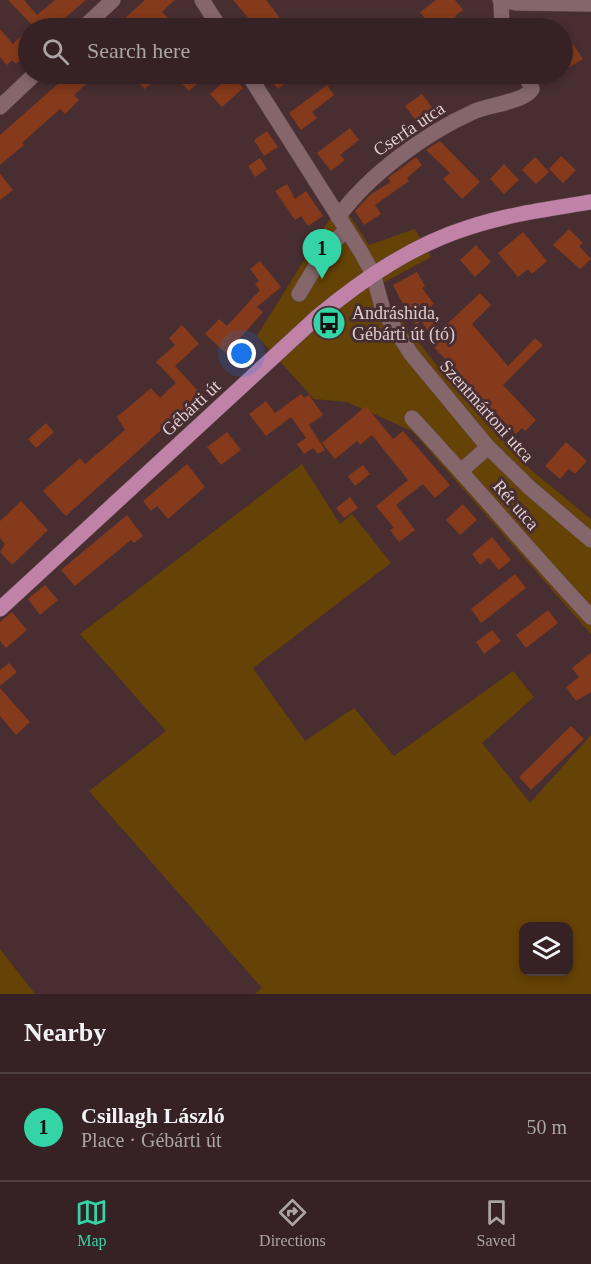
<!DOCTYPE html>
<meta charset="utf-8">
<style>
:root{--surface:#362225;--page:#412f32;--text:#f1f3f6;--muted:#aaa4a7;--line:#503f42;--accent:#35d4a7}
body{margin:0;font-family:"Times New Roman",serif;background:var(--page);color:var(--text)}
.controls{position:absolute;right:18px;bottom:18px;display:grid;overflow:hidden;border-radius:12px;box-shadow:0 3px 9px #0003}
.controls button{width:54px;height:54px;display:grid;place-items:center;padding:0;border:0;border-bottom:2px solid var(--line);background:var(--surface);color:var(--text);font:30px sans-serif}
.you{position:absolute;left:242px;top:354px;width:21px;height:21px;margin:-15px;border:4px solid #fff;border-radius:50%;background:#1a73e8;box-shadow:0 0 0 9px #1a73e833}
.badge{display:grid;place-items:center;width:39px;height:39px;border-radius:50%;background:var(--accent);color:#111;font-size:20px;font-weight:700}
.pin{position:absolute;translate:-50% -50px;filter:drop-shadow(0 2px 3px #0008)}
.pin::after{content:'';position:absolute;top:32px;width:21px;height:18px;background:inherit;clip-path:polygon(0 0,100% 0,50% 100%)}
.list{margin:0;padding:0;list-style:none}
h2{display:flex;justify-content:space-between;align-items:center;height:78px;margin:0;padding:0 24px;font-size:26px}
h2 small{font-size:20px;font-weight:400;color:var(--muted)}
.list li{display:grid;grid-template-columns:39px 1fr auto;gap:18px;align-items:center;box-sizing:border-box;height:108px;padding:0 24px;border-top:2px solid var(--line)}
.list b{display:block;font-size:22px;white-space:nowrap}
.list p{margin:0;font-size:20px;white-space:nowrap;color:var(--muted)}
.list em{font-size:20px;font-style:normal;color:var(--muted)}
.icon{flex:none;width:33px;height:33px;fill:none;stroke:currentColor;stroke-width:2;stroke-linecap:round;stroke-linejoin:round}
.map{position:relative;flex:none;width:591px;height:994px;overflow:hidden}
.search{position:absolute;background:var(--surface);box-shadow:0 3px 9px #0003;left:18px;right:18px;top:18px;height:66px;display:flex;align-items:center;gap:15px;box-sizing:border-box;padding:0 21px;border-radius:33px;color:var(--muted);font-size:22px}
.sheet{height:186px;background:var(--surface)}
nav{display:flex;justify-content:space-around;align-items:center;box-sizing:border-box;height:84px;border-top:2px solid var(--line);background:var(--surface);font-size:16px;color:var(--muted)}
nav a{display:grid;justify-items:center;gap:3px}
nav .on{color:var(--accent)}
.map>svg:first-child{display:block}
.green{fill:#654205;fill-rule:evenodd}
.building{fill:#843a1b}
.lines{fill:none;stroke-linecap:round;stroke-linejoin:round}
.minor-casing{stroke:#624c50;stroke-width:16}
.major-casing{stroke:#624c50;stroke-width:16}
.minor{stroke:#85676b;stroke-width:15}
.major{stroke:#c083a7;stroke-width:15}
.labels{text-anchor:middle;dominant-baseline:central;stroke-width:6;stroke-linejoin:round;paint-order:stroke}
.street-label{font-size:18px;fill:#dfced0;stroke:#482e31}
.poi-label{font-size:18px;fill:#dfced0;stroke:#482e31;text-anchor:start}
</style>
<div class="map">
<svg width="591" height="994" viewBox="0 0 591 994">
<rect width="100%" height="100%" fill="#482e31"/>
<!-- green -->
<path class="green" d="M342,204L369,245L415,229L431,257L383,283L386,300L448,380L531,470L591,519V634L412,431L347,402L314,399L257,336L327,223Z
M302,464L340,524L352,514L391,563L253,668L305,741L354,708L394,756L513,671L534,697L482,743L530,803L591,735V994H255L262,988L89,791L166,731L80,634ZM568,926V972H524V926Z
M0,949L35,994H0Z"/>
<!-- building -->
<path class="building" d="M8,0H24L37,15L55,0H86L53,28H35Z
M145,0H175L162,12L179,28H114Z
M233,0H266L288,28H257Z
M436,0H455L463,10L455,16L464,28H432L420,12Z
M562,28L583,59L568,68L562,59Z
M0,29L13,44L28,29V53L16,64L12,60L7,65L0,57Z
M69,74H97L74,95L79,100L65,114L60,109L22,143L24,145L0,165V135Z
M130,74H161L145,89Z
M172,74H194L201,80L189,91Z
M266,74H298L278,89Z
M231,75L243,88L222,107L210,94Z
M327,85L334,95L312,112L317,118L301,130L289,113Z
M422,94L437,114L420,126L405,106Z
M350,128L359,140L340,155L345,160L331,171L317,153Z
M267,131L278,147L264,156L254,140Z
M440,141L480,182L462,199L443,179L450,173L426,150Z
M561,156L576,170L563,183L549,169Z
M416,157L422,165L407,178L409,181L375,205L381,214L364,225L355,211L371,194L391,182L388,178Z
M535,157L549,172L536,184L522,170Z
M260,158L267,169L255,177L248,166Z
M504,164L519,180L504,194L490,179Z
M0,174L13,190L0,200Z
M287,184L295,199L306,191L323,216L308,226L301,216L295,220L275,191Z
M569,229L583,243L579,246L591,259L580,269L553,245Z
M523,232L547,261L532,274L528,269L518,277L498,253Z
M476,245L491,262L475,277L460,260Z
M260,261L281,287L257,307L263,312L240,338L244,342L230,357L205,334L219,319L227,326L260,290L255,284L259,281L250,269Z
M417,272L425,286L422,288L434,304L426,309L441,330L480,293L491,305L472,324L508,366L535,338L543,345L503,385L536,420L525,431L522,428L516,434L429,342L433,338L421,321L416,325L407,312L393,285Z
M182,325L199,344L175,366L201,394L66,516L43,491L80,458L85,464L125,430L117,417L151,388L160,398L176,383L156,362L175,345L169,338Z
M301,394L304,398L309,395L323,415L309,425L325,450L318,454L313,448L304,454L297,444L306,438L291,417L266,436L249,414L266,401L275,413Z
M366,406L393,439L403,431L450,485L435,498L423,484L396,505L415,530L399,542L390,530L394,528L376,506L408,480L372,435L360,445L357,441L335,459L322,443Z
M46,423L54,432L36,448L28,439Z
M227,432L241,450L221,465L207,447Z
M566,442L587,461L575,474L569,469L560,479L545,466Z
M187,464L205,487L168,519L157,506L151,511L143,501Z
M363,465L370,474L355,486L348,476Z
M350,497L358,508L344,518L336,508Z
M21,501L48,530L12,565L0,552L5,544L0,538V521Z
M463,504L477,520L460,535L446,520Z
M127,515L143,536L134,543L131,540L75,586L61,570Z
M492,537L511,560L499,570L489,558L480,565L472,554Z
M515,574L526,588L481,623L471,609Z
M45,585L58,600L40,615L28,599Z
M548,610L558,623L526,648L516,635Z
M12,612L27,630L6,648L0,641V622Z
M492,630L501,641L484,654L476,642Z
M591,653V692L576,701L566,687L579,677L572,668Z
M9,663L17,672L0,686V670Z
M0,688L30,722L16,735L0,716Z
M571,726L584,739L531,790L519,777Z"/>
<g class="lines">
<!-- minor casing -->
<g class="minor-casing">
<path id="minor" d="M202,0L220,28
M500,0L518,3L591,4
M501,1L502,28
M83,28L113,0
M248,74L361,252L373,274L383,310L411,354L488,447L530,488L591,540
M0,107L35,74
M338,217C369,175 424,134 473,112C487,105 525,102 532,89L525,74
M299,294L325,251L346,230
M412,418C473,483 530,552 591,617
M461,471L488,447"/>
</g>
<!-- major casing -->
<g class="major-casing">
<path id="major" d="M0,609L317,317C363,279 412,245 470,227C509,214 550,209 591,202"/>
</g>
<!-- minor -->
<use href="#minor" class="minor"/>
<!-- major -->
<use href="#major" class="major"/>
</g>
<!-- icons -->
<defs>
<g id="bus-disc" transform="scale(1.725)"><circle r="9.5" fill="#35d4a7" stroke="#482e31"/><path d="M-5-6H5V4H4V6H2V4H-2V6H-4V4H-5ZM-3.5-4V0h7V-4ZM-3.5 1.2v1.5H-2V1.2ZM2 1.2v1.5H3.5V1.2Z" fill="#111"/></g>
</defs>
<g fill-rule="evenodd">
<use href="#bus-disc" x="329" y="323"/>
</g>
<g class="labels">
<!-- street labels -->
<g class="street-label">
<text transform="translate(409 129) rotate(-34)">Cserfa utca</text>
<text transform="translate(191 408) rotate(-43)">Gébárti út</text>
<text transform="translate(487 411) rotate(48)">Szentmártoni utca</text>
<text transform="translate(516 505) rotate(49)">Rét utca</text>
</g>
<!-- poi labels -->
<g class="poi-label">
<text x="352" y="313">Andráshida,<tspan x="352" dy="21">Gébárti út (tó)</tspan></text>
</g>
</g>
</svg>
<div class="controls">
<button><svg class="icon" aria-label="layers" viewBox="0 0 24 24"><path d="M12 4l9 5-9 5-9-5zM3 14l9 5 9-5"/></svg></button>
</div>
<div class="you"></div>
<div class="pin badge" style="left:322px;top:279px">1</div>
<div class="search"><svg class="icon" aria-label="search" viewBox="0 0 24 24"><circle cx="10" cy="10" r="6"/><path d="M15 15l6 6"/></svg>Search here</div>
</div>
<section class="sheet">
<h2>Nearby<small></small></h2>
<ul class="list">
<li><span class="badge">1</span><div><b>Csillagh László</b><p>Place · Gébárti út</p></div><em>50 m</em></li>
</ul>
</section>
<nav>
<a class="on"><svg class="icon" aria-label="map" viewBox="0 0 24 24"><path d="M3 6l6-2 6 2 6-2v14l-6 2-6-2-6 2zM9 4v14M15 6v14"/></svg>Map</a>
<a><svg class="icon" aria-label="directions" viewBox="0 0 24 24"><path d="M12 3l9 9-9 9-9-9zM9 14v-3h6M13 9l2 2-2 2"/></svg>Directions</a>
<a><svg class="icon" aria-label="saved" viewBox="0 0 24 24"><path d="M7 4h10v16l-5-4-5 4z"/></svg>Saved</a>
</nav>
